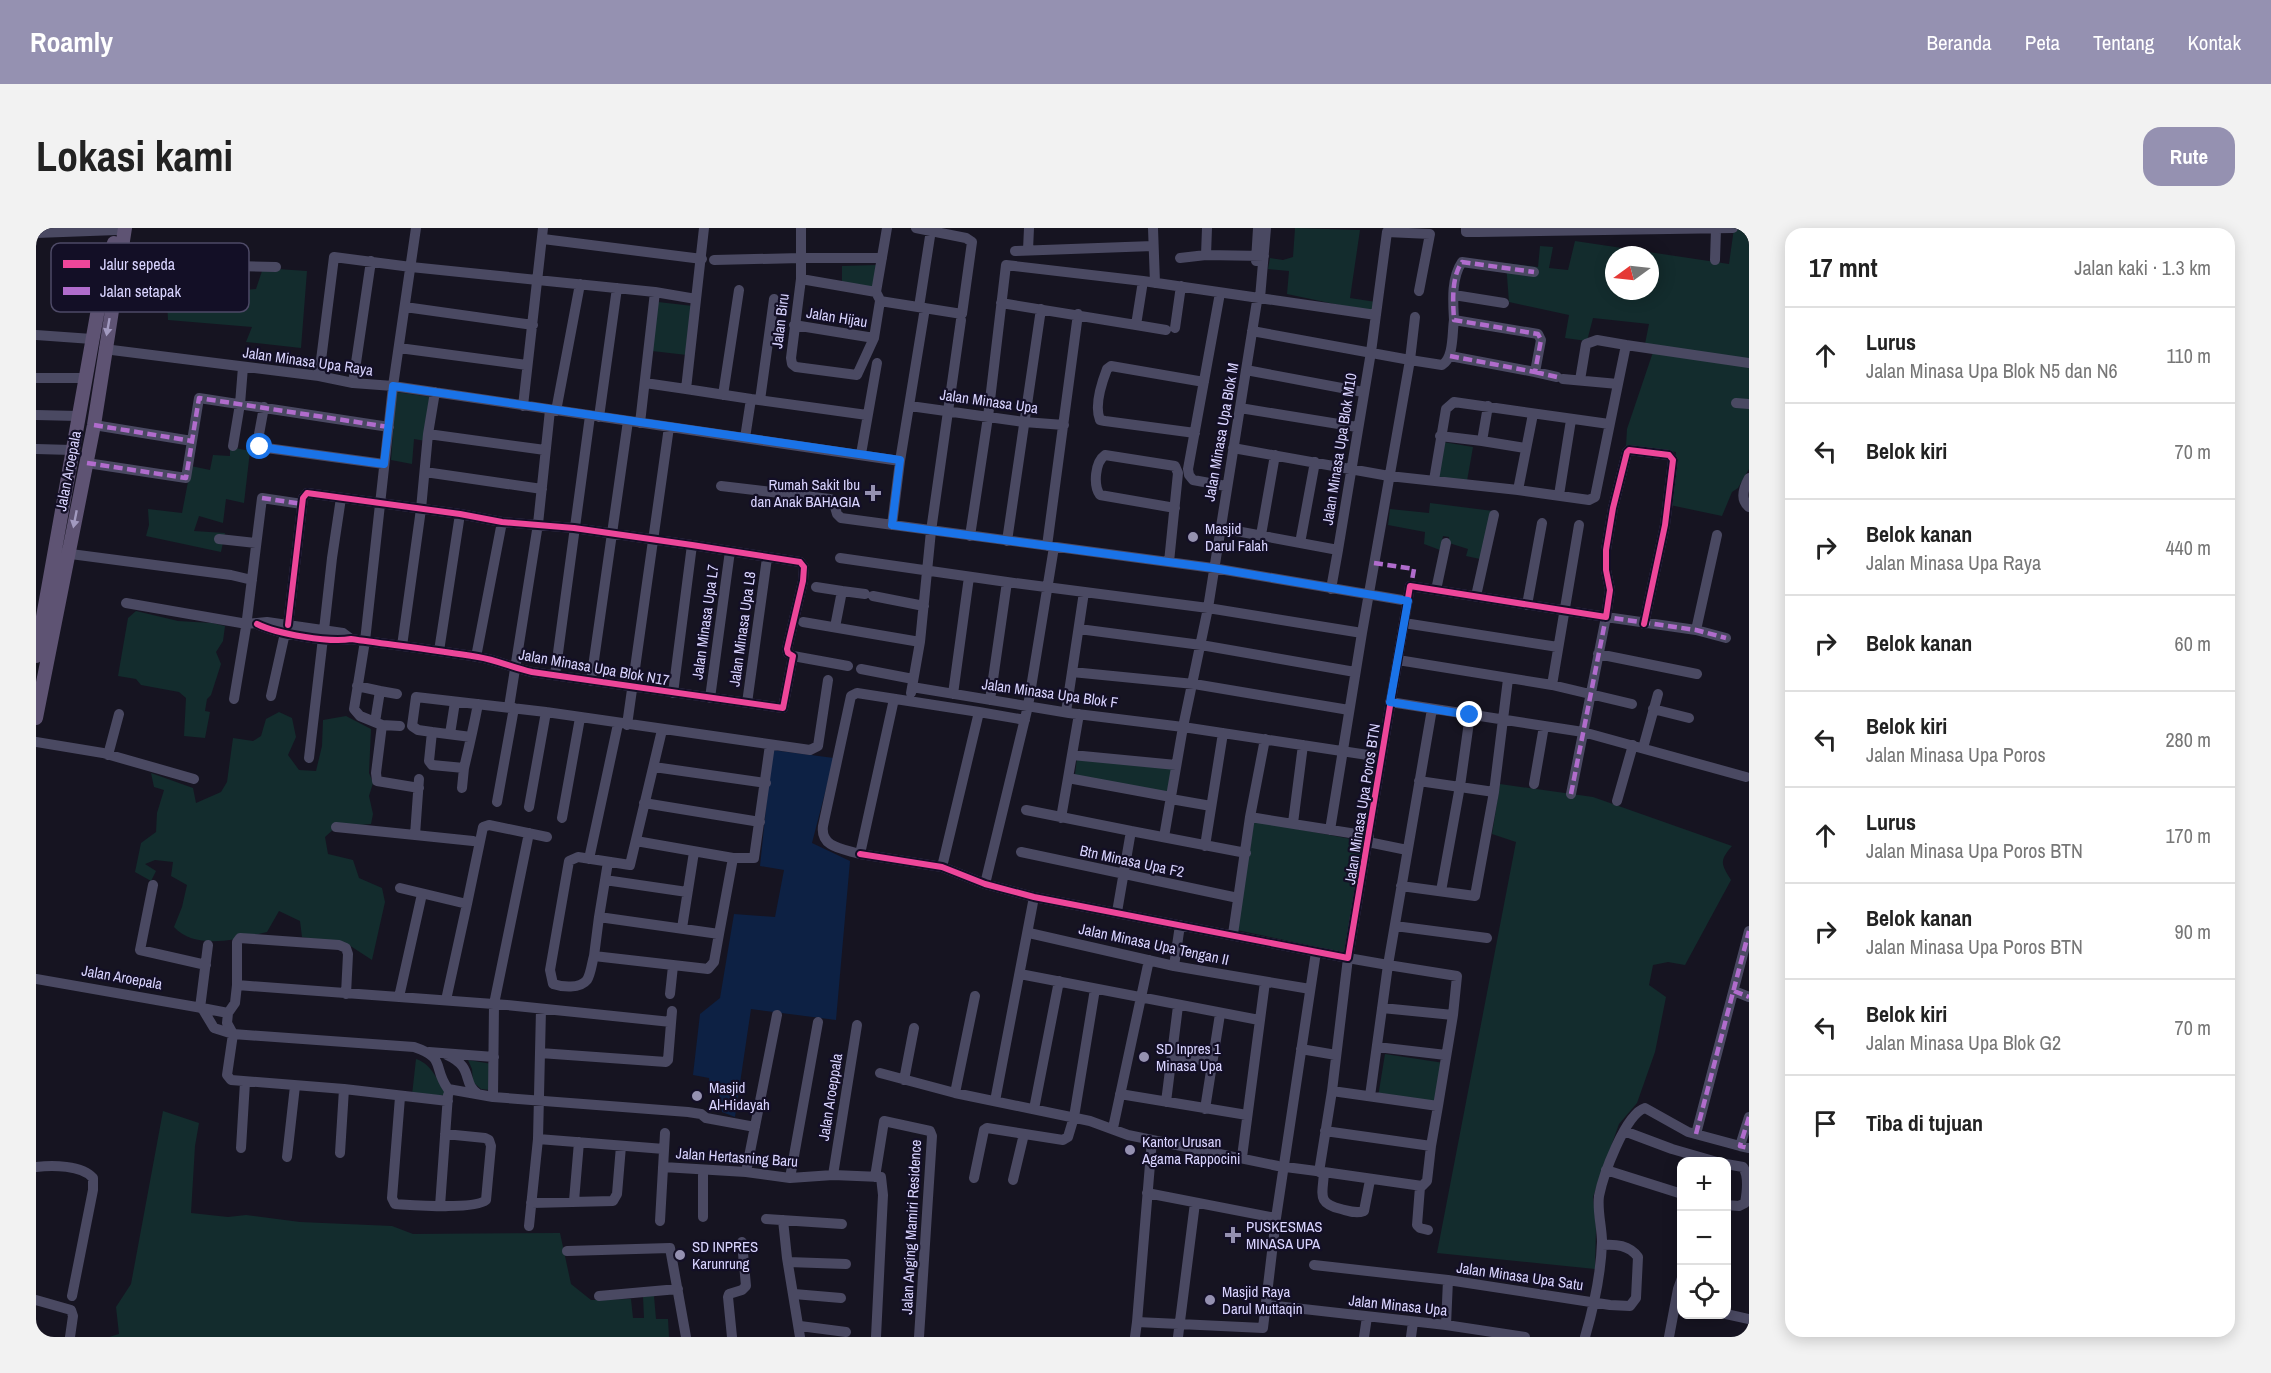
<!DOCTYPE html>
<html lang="id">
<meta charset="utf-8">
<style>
:root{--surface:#fff;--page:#f2f2f2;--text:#222;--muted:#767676;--line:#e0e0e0;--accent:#9591b1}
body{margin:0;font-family:"Archivo Narrow",sans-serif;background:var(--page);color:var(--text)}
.controls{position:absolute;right:18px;bottom:18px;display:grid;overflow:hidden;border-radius:12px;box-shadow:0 3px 15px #0003}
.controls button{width:54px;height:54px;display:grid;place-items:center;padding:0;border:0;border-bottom:2px solid var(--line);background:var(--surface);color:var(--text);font:30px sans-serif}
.compass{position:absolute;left:1569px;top:18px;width:54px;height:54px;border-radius:50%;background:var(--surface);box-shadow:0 3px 15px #0003;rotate:255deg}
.stop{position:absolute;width:18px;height:18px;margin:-14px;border:4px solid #1a73e8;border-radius:50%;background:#fff}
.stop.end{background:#1a73e8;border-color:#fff;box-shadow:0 2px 6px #0008}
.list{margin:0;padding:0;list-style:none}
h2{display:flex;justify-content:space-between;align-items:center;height:78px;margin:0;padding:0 24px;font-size:26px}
h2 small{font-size:20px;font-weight:400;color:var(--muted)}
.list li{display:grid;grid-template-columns:39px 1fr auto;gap:18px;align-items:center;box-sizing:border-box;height:96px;padding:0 24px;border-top:2px solid var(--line)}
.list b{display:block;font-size:22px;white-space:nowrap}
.list p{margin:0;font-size:20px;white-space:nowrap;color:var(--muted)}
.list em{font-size:20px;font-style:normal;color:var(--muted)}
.icon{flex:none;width:33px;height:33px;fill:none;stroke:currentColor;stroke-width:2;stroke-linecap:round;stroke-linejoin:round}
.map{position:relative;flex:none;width:1713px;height:1109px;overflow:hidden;border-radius:18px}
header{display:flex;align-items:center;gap:36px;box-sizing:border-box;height:84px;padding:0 30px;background:var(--accent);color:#fff}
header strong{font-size:28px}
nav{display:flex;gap:33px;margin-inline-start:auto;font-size:21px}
.intro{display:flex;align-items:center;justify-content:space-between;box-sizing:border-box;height:144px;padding:0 36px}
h1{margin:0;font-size:42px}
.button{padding:15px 27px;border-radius:18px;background:var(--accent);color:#fff;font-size:21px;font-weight:700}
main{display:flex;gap:36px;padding:0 36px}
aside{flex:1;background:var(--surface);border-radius:18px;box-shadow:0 3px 15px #0003}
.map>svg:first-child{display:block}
.green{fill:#132c2d;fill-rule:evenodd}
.water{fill:#0d2144}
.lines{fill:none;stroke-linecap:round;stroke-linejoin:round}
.minor{stroke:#4a4962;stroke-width:10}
.major{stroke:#5e5373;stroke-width:14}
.quiet{stroke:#b06ccc;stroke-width:4.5;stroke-dasharray:9 4.5;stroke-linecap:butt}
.cycleway-casing{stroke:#130f26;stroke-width:10}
.cycleway{stroke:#ed469a;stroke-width:6}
.oneway{fill:#a29ac0}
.route{stroke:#1a73e8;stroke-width:8}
.poi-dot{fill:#9591b1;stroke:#130f26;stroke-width:2}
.labels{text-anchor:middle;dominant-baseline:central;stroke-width:4.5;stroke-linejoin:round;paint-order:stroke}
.street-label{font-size:15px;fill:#d9d4ff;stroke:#130f26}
.poi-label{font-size:15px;fill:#d9d4ff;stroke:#130f26;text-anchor:start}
.key{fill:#130f26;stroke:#4e4a67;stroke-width:1.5}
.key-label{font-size:16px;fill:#d9d4ff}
</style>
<header>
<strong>Roamly</strong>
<nav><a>Beranda</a><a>Peta</a><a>Tentang</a><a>Kontak</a></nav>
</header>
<div class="intro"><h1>Lokasi kami</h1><a class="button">Rute</a></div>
<main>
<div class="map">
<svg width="1713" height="1109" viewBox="0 0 1713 1109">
<rect width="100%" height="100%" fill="#161421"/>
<!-- green -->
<path class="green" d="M1259,0L1324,2L1314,70L1340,74L1336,84L1251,66L1253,43L1232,41L1234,30L1247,32L1257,29Z
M1698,0H1713V241L1702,260L1696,264L1686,288L1634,277L1640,224L1590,218L1591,201L1617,124L1608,121L1613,96L1557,90L1551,113L1529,110L1533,87L1473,74L1470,35L1502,39L1504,18L1517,19L1513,40L1532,42L1539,13L1693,36ZM1578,27H1614V63H1578Z
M841,37L837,66L806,60V38Z
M227,40L271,43L265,120L210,114L216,99L132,92L131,73L160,77L164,63L172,64V43L181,50L180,72L198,63L220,61Z
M622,74L657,78L651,127L616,123Z
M360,164L395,169L390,213L378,211L376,236L355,232Z
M1407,214L1437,219L1431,253L1402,249Z
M194,219L214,223L208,275L190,271L187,295L163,288L158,303L189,305L185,324L110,308L113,297L112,281L146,285L155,238L174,242L177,227L194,228Z
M1394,275L1457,283L1444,331L1430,328L1432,321L1413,315V309L1407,308L1404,322L1388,316L1389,304L1352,297L1354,281L1393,285Z
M100,383L142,393L176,395L189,398L187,413L180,424L185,436L175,467L171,471L169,483L174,484L169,510L148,508L150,470L143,464L105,457L100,451L82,448L92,390Z
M243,484L256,490L260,509L252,527L263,542L280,543L286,518L287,492L310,488L335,501L333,545L337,555L333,568L337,586L335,596L300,599L289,609L292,626L317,632L323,650L346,660L349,674L336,732L313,717L266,709L264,693L243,683L231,704C203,711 160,723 138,699L146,679L151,657L135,648L137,634L119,632L109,636L120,643L115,653L99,644L105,615L120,604L121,585L128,562L118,559L115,545L157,560L160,575L185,564L191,554L197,510L217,513L225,508L230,491Z
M1041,530L1138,539L1132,572L1038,554Z
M1464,556L1557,569L1696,618C1683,633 1685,636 1695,652L1649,737L1632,734L1617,737L1613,757L1630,769L1619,824L1601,875L1583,896L1557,969L1560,999L1559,1041L1401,1025L1480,614L1456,606Z
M1218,593L1326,613L1309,725L1201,702Z
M1349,826L1408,835L1401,878L1342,869Z
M380,831C396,836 402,853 410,867H376Z
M432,832L456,836L454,862L445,861L437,854L436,841Z
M127,883L163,895L159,918L155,985L192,989L210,987L264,994L356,998L377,1006L524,1005L535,1056L555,1072L595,1071L597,1090H608L607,1068H618L620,1091H632L633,1109H73L83,1106L80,1079L95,1056Z"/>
<!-- water -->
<path class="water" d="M736,522L798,530L776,615L814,633L800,792L715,781L699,889L686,884L683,865L674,864L673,850L657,847L664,786L684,770L698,686L739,689L748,642L724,638Z"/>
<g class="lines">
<!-- minor -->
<path class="minor" d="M380,0L357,158L329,413L318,481L324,488L346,497L340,545L341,553L383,560
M765,0V30H846
M1117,0L1119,55
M1230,0L1224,70L1221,73L1172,380L1147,499L1345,529
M1430,0V4H1442L1697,0
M0,5L81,2
M507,11L666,31
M992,22L993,0
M979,23L1117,18
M1170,27L1171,0
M1144,30L1170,27L1228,28
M678,32L765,30V51L755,130L756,136L760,139L821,147L838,110L844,73
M1679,32L1680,1
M1220,33L1222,0
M76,35L240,39
M765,51L840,64
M1184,65L1152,241L1153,247L1157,252L1190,258
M1418,67L1468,75
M843,70L840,64L851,0
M844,73L926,86L936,14L930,10L880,0
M965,75L1100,97L1107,53L1340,87
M369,79L497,97
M883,79L895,2
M1379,89L1374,132L1406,137C1418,130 1416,105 1418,92
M758,97L838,110
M1100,97L1130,102
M1139,100L1145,58
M1216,103L1374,132L1326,405L1294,602
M0,107L56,111
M1590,117L1713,135
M363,120L491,137
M68,121L283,148L317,155L357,158L864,233
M1414,128L1499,144L1505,112L1502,106L1418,92C1417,74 1415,50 1426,34L1498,44
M1210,142L1327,164
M1499,144L1521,149
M283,148L298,29L375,39L619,64L660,71
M0,150H49
M1544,152L1550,116L1561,112L1590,117L1582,156
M317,155L335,33
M609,155L650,161L668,0
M650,161L715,171
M687,167L703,62
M724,172L738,71
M1700,175L1713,176
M487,178L507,0
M874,178L988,194L1028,197
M1452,178L1446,213L1489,220
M228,179L221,217L223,219L348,236
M1204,180L1321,199
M520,183L544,56
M0,187L42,188
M563,189L581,60
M604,195L619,64
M58,197L156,213
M1159,205L1069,193L1064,192C1058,178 1066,154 1071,141L1075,138L1168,154
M392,206L399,164
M1404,208L1446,213
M709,210L715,171L831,187
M197,218L204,176L207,139
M1197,220L1353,248L1482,262L1553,272L1559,269L1582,156L1527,151
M0,221L36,222
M825,226L841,135
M51,235L150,250L163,170L353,199
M389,244L506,261
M1713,250C1708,259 1703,271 1713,279
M1398,252L1410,181L1418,174L1573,196
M685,258L794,271L797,272L801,286L805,290L1177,340L1372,373
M1482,262L1497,186
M1523,267L1535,192
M856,297L864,233L889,80
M1184,300L1302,322L1295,361
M1225,307L1239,227
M934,308L952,189L970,37L1107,53
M183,311L220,315
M971,313L1005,81
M1264,315L1279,234
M1011,318L1042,86
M1302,322L1335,124L1351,4L1394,6L1383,63
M27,325L195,347L216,352
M804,330L971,354L1172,380L1326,405
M1133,334L1142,245L1139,238L1069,227C1059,234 1057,257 1064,267L1139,280
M780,359L806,363
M1400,362L1410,315
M837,368L888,378
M1440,368L1458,287
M90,375L211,396L231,394L307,405L315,411
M1491,377L1506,295
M767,394L884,414
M1368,395L1522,419
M221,396C241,406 294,415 315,411C357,417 400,422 442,429C461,432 477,440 496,444L747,480L757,428L752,425L751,421L767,353L768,339L764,334L656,317L538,300L466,294L424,286L271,265L267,270L252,397
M799,399L806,363L829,366
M1043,401L1165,417L1319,444
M288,402L296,330L305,270
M1660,402L1681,307
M366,418L385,281L392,206L509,222
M403,423L424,286
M1562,426L1661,446
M757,428L812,438
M440,429L466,294
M1362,432L1516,457L1596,476
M825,441L877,451
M1036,444L1158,456L1313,482
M519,447L554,188
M555,453L592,193
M1516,457L1543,297
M321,458L344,463L339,494
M876,459L1033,485L1147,499L1128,609
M344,463L361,466
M637,465L656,317
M875,465L884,414L895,303L925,92
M917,466L933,349
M235,468L249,405
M674,470L694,323
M198,471L210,399L226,270L266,276
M858,471L824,626C808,621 784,620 787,598L815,468L821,465L943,484L906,639
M954,472L971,354
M1354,474L1547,504L1710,549
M711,475L731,330
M473,479L502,296L514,182
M1617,481L1653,490
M943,484L989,492
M1030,484L1048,364
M346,497L364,498
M591,497L633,199
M626,502L594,637L542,629L533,633L514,742L517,756C526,759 544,761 551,752C555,746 556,734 558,728L672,741L678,734L683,706
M396,504L382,502L376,498L380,469L510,484L774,522L782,518L792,452
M414,506L419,474
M435,509L396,504L393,533L396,537L428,540C433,519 438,497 442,476
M0,514L67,525L158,551
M1607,520L1622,466
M72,527L83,486
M1036,527L1140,537
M273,530L287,410
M618,539L730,555
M1032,550L1043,486
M1383,553L1458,564
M1498,556L1508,498
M426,560L428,540
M1535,566L1570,389L1660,402L1690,410
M1135,571L1175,578
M1581,573L1597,517
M461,574L478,480
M608,575L724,594
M493,579L510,484
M990,582L1095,603L1081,684
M1214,589L1333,608
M526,590L544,490
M1025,590L1032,550L1135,569
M1257,595L1267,517
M300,599L379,607L383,551
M1095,603L1210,625
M379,607L437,613
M600,613L697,630H718L734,517
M1332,614L1371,622
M1169,618L1187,505
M985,624L1202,670
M824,626L906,639L949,656L998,669L1312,730L1374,358L1570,389L1574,362L1570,342V322L1577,280L1591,224L1593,222L1633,227L1637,232L1629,297L1608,396
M553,631L582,496
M572,634L563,689L683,706L697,630
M569,652L651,664
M949,656L992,478L1018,319
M117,657L104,722L170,737
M1365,658L1439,668L1458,564L1472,451
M364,660L431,676L410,772
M1405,663L1424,558L1434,487
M431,676L447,599L453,597L511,609
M1359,698L1451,710
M646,700L658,624
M993,705L1138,738L1274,761
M1197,706L1214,589L1229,511
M558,728L563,689
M1138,738L1144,697
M984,746L1223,792
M0,751L166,780
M201,757V714L204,710L303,717L310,720L312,726L310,766
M1698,763L1713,769
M634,766L637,738
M363,769L386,666
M164,780L172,717
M1346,780L1417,787
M192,785L199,775L201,757L471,777L635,794
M1341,819L1410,827
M1265,821L1300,827
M393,824L458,829
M504,825L630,834L632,832L636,783
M411,827C439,840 425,854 442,866
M1136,827L1176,834
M844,845L919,865L1054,893L1092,907L1242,938L1288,944
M868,852L878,800
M412,861L457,869L652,884L665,886L670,890L719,899
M1296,863L1312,730L1352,737L1396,481
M919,865L939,768
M1084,866L1211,887
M364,869L356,970L359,976C377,977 438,982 450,972L455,918L453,912L449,910L409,906
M457,869L458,776L493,605
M412,873L308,861L195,852L191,847L197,806L191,795L192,785L166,780L178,800L197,806L378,819C411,830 396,839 412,861
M959,873L998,669
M1130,874L1142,778
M998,881L1023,753
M1169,881L1184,786
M1713,889L1704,918L1713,920
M1077,900L1113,732
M1289,903L1395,918L1402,878
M1588,903L1636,921L1681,934
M1660,906L1713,703
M502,911L628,921
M205,920L209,854
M304,925L308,861
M251,929L259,858
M1206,929L1229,754
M1690,936L1707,939C1713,948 1711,964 1709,975L1703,978L1690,977
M0,939C16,937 46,937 57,950V962L36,1068
M627,939L710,944L754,950L797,947L845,949L847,967L840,1109
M1570,942L1646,966
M710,944L741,787
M1283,944L1296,863L1402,878L1417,787L1421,748L1352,737L1334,868
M797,947L821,797
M839,949L848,893L894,903L896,908L883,1109
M754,950L782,794
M938,950L948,902L951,900L1027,912L1032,909L1038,889L1059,761
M977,952L988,906
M1334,952L1328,983C1320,986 1313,983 1305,981C1280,975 1287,966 1288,944L1386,958L1391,953L1395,918
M1384,959L1381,997L1384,1000L1392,1002
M1111,965L1240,990
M538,973L543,914
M495,975L577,973L581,966L585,918
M404,978L412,867
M667,989V942
M730,991L806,996
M747,992L751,1030L764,1109
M624,993L629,905
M493,998L502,911L505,781
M531,1023L634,1020L650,1109
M752,1034L810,1036
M1278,1037L1412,1052
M758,1066L805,1070
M563,1068L642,1061
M0,1072L35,1082L37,1088L34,1109
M1231,1077L1410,1097L1489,1109
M1690,1086L1713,1091
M1101,1094L1116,912
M1410,1097L1412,1052L1574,1077L1594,1078L1600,1070L1602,1029C1593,1017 1580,1016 1566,1017
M764,1098L810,1104
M1227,1100L1240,990L1280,724
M696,1109L692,1069L693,1066L706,1062L710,1058L706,1014
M1099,1109L1101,1094L1227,1100
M1142,1109L1159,975
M1328,1109L1331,1089
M1375,1109L1377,1094
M1549,1109C1558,1078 1565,1046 1566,1014C1566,999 1561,983 1563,968C1567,948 1589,886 1609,880L1652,904L1704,918
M1633,1109L1642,1061L1646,1050"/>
<!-- major -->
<path class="major" d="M0,428L62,81L78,15
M0,490L58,197L89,0"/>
<!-- quiet -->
<path class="quiet" d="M1414,128L1499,144L1505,112L1502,106L1418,92C1417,74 1415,50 1426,34L1498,44
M1499,144L1521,149
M58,197L156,213
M51,235L150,250L163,170L353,199
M226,270L266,276
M1338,335L1378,341L1375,358
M1535,566L1570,389L1660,402L1690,410
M1698,763L1713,769
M1713,889L1704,918L1713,920
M1660,906L1713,703"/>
<!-- cycleway casing -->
<g class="cycleway-casing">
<path id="cycleway" d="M221,396C241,406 294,415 315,411C357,417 400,422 442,429C461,432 477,440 496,444L747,480L757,428L752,425L751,421L767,353L768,339L764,334L656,317L538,300L466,294L424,286L271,265L267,270L252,397
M824,626L906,639L949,656L998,669L1312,730L1374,358L1570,389L1574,362L1570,342V322L1577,280L1591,224L1593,222L1633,227L1637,232L1629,297L1608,396"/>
</g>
<!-- cycleway -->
<use href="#cycleway" class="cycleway"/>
</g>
<!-- one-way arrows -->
<defs><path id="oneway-solid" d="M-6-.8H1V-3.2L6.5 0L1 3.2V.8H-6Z" transform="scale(1.5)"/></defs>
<g class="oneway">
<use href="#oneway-solid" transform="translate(72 99) rotate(100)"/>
<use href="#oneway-solid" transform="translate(39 291) rotate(101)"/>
</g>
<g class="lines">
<!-- route -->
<path class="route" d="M224,219L348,236L357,158L864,232L856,297L1177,340L1372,373L1354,474L1434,487"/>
</g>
<!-- markers -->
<g class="poi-dot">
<path d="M834 256h6v6h6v6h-6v6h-6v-6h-6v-6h6z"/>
<circle cx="1157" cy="309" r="6"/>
<circle cx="1108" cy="829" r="6"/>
<circle cx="661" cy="868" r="6"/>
<circle cx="1094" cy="922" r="6"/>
<path d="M1194 998h6v6h6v6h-6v6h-6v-6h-6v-6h6z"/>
<circle cx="644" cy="1027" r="6"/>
<circle cx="1174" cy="1072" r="6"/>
</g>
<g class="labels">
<!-- street labels -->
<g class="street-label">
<text transform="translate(801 89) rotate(9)">Jalan Hijau</text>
<text transform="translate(744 93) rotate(-83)">Jalan Biru</text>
<text transform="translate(272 133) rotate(8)">Jalan Minasa Upa Raya</text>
<text transform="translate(953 173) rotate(8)">Jalan Minasa Upa</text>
<text transform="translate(1185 204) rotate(-80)">Jalan Minasa Upa Blok M</text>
<text transform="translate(1303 221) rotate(-81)">Jalan Minasa Upa Blok M10</text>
<text transform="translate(32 243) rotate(-79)">Jalan Aroepala</text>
<text transform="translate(669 394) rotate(-82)">Jalan Minasa Upa L7</text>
<text transform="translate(706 401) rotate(-82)">Jalan Minasa Upa L8</text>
<text transform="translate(558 439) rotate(10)">Jalan Minasa Upa Blok N17</text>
<text transform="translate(1014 465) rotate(8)">Jalan Minasa Upa Blok F</text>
<text transform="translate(1326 576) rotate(-81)">Jalan Minasa Upa Poros BTN</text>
<text transform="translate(1096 633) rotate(12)">Btn Minasa Upa F2</text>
<text transform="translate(1118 716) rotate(12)">Jalan Minasa Upa Tengan II</text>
<text transform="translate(86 749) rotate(10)">Jalan Aroepala</text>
<text transform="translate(794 869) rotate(-81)">Jalan Aroeppala</text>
<text transform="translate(701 929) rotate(4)">Jalan Hertasning Baru</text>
<text transform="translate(875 999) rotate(-87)">Jalan Anging Mamiri Residence</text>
<text transform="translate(1484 1048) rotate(8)">Jalan Minasa Upa Satu</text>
<text transform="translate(1362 1077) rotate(6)">Jalan Minasa Upa</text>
</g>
<!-- poi labels -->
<g class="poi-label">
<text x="824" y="256" text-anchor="end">Rumah Sakit Ibu<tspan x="824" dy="17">dan Anak BAHAGIA</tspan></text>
<text x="1169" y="300">Masjid<tspan x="1169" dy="17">Darul Falah</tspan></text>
<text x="1120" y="820">SD Inpres 1<tspan x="1120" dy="17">Minasa Upa</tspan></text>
<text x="673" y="859">Masjid<tspan x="673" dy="17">Al-Hidayah</tspan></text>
<text x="1106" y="913">Kantor Urusan<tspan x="1106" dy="17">Agama Rappocini</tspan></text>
<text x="1210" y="998">PUSKESMAS<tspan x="1210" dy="17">MINASA UPA</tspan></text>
<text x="656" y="1018">SD INPRES<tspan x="656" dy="17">Karunrung</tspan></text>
<text x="1186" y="1063">Masjid Raya<tspan x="1186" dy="17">Darul Muttaqin</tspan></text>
</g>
</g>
<!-- legend -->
<rect x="15" y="15" width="198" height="69" rx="9" class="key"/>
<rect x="27" y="32" width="27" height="8" fill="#ed469a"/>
<rect x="27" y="59" width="27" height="8" fill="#b06ccc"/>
<g class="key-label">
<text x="64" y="42">Jalur sepeda</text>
<text x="64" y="69">Jalan setapak</text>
</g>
</svg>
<div class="controls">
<button>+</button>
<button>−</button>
<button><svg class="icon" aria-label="locate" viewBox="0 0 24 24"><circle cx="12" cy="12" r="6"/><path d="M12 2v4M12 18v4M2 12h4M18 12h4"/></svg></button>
</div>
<svg class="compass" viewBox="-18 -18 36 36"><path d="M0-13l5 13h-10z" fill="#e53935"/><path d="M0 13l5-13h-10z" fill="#767676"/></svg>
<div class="stop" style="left:224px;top:219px"></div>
<div class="stop end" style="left:1434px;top:487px"></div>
</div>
<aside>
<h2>17 mnt<small>Jalan kaki · 1.3 km</small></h2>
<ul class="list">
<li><svg class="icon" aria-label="ahead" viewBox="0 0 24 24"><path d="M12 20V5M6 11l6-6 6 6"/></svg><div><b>Lurus</b><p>Jalan Minasa Upa Blok N5 dan N6</p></div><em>110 m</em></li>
<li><svg class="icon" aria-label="left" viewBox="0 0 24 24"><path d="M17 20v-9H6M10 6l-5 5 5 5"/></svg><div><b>Belok kiri</b></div><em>70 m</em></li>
<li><svg class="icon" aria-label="right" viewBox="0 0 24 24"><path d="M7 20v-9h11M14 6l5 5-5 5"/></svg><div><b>Belok kanan</b><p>Jalan Minasa Upa Raya</p></div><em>440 m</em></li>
<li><svg class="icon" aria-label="right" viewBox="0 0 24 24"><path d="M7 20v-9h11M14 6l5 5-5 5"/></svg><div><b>Belok kanan</b></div><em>60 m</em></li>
<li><svg class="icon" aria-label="left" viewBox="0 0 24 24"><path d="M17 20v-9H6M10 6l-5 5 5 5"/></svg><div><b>Belok kiri</b><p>Jalan Minasa Upa Poros</p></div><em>280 m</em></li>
<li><svg class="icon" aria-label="ahead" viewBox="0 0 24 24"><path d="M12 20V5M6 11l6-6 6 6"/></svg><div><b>Lurus</b><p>Jalan Minasa Upa Poros BTN</p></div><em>170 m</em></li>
<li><svg class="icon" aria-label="right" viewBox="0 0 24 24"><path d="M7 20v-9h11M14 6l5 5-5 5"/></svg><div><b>Belok kanan</b><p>Jalan Minasa Upa Poros BTN</p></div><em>90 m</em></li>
<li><svg class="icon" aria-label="left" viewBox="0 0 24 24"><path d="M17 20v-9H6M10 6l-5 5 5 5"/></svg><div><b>Belok kiri</b><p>Jalan Minasa Upa Blok G2</p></div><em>70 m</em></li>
<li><svg class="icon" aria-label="arrive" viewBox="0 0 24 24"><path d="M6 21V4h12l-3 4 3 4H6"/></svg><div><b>Tiba di tujuan</b></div></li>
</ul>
</aside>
</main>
